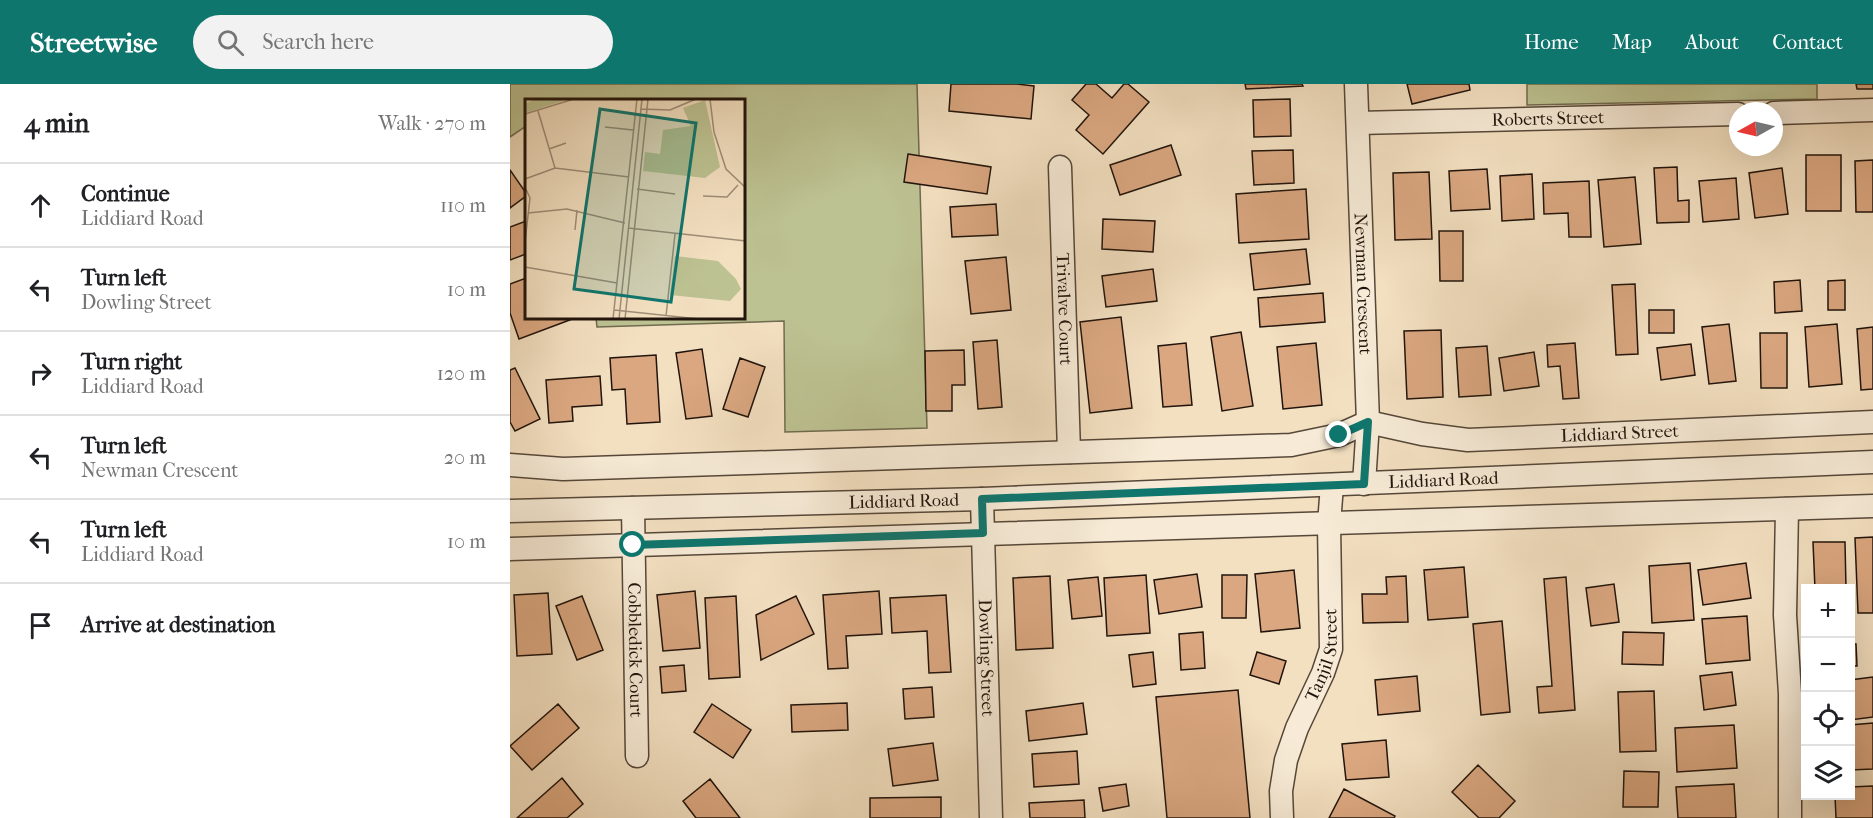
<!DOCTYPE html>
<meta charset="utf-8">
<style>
:root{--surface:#fff;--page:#f2f2f2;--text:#202124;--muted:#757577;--line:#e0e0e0;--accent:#0f766e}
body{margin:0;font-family:"IM FELL French Canon",serif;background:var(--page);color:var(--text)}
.controls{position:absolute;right:18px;bottom:18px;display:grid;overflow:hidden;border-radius:0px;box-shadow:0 6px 24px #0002}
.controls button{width:54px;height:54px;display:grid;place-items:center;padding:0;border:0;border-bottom:2px solid var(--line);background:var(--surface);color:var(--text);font:30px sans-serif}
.compass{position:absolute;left:1219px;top:18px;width:54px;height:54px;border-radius:50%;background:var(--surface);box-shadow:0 6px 24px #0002;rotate:262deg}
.stop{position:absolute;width:18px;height:18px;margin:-14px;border:4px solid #0f766e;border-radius:50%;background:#fff}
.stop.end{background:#0f766e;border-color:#fff;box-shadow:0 2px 6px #0008}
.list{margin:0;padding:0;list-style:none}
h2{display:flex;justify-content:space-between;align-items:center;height:78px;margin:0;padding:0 24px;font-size:26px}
h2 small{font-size:20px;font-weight:400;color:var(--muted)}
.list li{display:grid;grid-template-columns:39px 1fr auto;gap:18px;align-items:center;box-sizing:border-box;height:84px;padding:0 24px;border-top:2px solid var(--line)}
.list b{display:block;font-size:22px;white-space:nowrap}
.list p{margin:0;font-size:20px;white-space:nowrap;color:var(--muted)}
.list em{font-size:20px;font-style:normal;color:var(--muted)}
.icon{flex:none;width:33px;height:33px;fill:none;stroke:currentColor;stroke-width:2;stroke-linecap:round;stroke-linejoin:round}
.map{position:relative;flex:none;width:1363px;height:734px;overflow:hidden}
header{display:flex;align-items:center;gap:36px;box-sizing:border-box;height:84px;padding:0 30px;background:var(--accent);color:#fff}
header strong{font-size:28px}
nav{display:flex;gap:33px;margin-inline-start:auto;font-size:21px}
.search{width:420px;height:54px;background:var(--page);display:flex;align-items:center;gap:15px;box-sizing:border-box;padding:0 21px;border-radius:33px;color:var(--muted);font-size:22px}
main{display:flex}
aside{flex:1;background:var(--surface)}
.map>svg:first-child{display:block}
.green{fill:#bdc292;stroke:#6f6b4f;stroke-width:1.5}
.building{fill:#daa780;stroke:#21140c;stroke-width:1.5}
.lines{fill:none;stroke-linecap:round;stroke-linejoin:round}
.minor-casing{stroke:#564739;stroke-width:25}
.minor{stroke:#f7ebd7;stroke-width:22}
.route{stroke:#0f766e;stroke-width:8}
.labels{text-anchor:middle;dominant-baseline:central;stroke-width:4.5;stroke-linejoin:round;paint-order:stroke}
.street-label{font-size:18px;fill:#21140c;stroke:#f7ebd7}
.inset-road{fill:none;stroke:#9f8e79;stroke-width:1.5}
.view{fill:#0f766e;fill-opacity:0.15;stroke:#0f766e;stroke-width:3}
.inset-edge{fill:none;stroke:#21140c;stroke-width:3}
</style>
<header>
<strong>Streetwise</strong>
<div class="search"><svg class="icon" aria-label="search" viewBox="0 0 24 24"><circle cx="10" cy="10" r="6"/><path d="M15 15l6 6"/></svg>Search here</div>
<nav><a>Home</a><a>Map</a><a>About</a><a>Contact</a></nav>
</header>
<main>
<aside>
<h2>4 min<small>Walk · 270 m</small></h2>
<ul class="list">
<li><svg class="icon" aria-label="ahead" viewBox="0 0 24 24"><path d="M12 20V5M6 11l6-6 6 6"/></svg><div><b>Continue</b><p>Liddiard Road</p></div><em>110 m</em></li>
<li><svg class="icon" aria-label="left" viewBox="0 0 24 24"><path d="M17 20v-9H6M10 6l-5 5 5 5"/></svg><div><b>Turn left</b><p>Dowling Street</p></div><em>10 m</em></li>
<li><svg class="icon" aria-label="right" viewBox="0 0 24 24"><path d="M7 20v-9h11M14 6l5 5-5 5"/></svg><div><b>Turn right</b><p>Liddiard Road</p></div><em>120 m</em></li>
<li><svg class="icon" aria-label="left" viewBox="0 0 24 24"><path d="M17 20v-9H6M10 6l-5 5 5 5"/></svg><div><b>Turn left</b><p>Newman Crescent</p></div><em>20 m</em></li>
<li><svg class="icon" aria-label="left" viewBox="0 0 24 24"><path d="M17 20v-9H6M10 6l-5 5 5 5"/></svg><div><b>Turn left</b><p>Liddiard Road</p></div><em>10 m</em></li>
<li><svg class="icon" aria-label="arrive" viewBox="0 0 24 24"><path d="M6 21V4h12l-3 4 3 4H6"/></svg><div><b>Arrive at destination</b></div></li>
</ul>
</aside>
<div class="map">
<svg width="1363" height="734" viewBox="0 0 1363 734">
<rect width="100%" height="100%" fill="#f3e0c1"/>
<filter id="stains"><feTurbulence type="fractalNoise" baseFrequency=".00333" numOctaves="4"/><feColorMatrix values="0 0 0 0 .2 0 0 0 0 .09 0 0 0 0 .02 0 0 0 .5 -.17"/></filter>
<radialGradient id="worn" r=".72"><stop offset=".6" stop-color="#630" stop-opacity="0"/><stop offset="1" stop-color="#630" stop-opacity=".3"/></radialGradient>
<!-- green -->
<path class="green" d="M0,0H407L417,344L275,348L274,237L87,243L86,234H234V16H16V42L0,53Z
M1017,0H1307V15L1017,21Z"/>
<!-- building -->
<path class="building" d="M441,0H507L524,2L521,35L439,27Z
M576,0H586L602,14L614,0H618L639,18L593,70L566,46L579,31L562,16Z
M735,0H792L793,2L736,5Z
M897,0H959L960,6L902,20Z
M1346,0H1363V5H1347Z
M780,15L781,52L744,53L743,16Z
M661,61L671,91L610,111L600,81Z
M783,66L784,99L744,101L742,67Z
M398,70L481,83L477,110L394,98Z
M1296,71H1331V127H1296Z
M1363,76V128H1346L1345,77Z
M1167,83L1168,117L1179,116V138L1147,139L1144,84Z
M1272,84L1278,130L1245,134L1239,89Z
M977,85L980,125L941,127L939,87Z
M0,86L16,109V112L0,124Z
M919,88L922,155L885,156L883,89Z
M1022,90L1024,135L992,137L990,92Z
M1125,93L1131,160L1094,163L1088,96Z
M1226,94L1229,135L1193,138L1189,97Z
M1079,97L1081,153H1059L1058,129L1034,130L1033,99Z
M796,105L799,155L729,159L726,110Z
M486,120L488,151L442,153L440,123Z
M593,135L645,137L643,168L592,165Z
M16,137V170L0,176V143Z
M929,147H953V197H930Z
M796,165L800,200L744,206L740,170Z
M496,173L501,226L461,230L455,177Z
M643,185L647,217L596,223L592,192Z
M16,194V234H65L9,255L0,229V200Z
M1290,196L1292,227L1265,229L1264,198Z
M1335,196V226H1318V197Z
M1125,200L1128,270L1106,271L1102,201Z
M813,209L815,238L750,243L748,214Z
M1139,226H1164V249H1139Z
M611,233L622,324L580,329L570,238Z
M1219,240L1226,297L1199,300L1192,243Z
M1327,240L1332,300L1299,303L1295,243Z
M1363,243V305L1351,306L1347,245Z
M931,246L933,313L897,315L894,247Z
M731,248L743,322L712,327L701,253Z
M1250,249H1277V304H1251Z
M487,256L492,323L468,325L463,258Z
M676,259L682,321L653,323L648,262Z
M806,259L812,321L773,325L767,263Z
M1065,259L1069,314L1053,315L1050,282L1038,283L1037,261Z
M1181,260L1185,291L1151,296L1147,264Z
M977,262L981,311L949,313L946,264Z
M192,265L202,332L176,335L166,269Z
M454,266L455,301H442V327H416L415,267Z
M1024,268L1029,302L994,307L989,274Z
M146,271L150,338L117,340L115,305L102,306L100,274Z
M230,274L255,283L238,333L213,325Z
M5,284L30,335L5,347L0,338V286Z
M90,292L92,321L62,323L63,337L39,339L36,296Z
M1363,453V529H1348L1345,454Z
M1303,458H1335L1336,505H1305Z
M1180,479L1184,536L1142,539L1139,482Z
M1236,479L1241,514L1193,521L1188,486Z
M954,483L958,533L918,536L914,486Z
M784,486L790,544L751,548L745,490Z
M687,490L692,523L649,530L644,496Z
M636,491L640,549L597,552L594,494Z
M712,491H737L736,534H712Z
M540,492L543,564L506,566L503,494Z
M896,492L898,538L853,539L852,510H877L876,493Z
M588,493L592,532L562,535L558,496Z
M1056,493L1065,626L1029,629L1027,603L1042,602L1034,495Z
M1104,500L1109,538L1081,542L1076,504Z
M185,507L190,564L153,567L147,511Z
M369,507L372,550L336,552L338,584L318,585L313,511Z
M38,509L42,570L7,572L4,511Z
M436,511L441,588L419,589L417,547L382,549L380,514Z
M72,512L93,566L67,576L46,522Z
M226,512L230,593L199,595L195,514Z
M286,512L304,550L251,576L246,531Z
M1237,532L1240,576L1196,580L1192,535Z
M992,537L1000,628L971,631L963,540Z
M693,548L695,584L671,586L669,550Z
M1113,548L1154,549L1153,581L1112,580Z
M1340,560H1346L1347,582H1340Z
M643,568L646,600L623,603L619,571Z
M747,568L776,577L769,600L740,591Z
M174,581L176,607L152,609L150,583Z
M1222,588L1226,621L1194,626L1190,592Z
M907,592L910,627L868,631L865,596Z
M1363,593V633L1340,636V596Z
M422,603L424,633L395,635L393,605Z
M728,606L740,734H657L646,613Z
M1144,607L1146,667L1110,668L1108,608Z
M337,619L338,646L282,648L281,621Z
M573,619L577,650L519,657L516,627Z
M48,620L69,644L22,686L0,662Z
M202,620L241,646L223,674L184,648Z
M1363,639V685L1340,686V641Z
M1224,641L1227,684L1167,688L1165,644Z
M876,656L879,693L836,696L832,660Z
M423,659L428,696L383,702L378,665Z
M567,667L569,700L524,703L522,670Z
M968,681L1005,717L989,734H969L942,708Z
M1114,687L1149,688L1148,723H1113Z
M52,694L73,720L57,734H7Z
M200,695L230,734H186L173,717Z
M616,700L619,722L593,727L589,704Z
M1224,700L1226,734H1168L1166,703Z
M1363,702V734H1326L1325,712H1340V703Z
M834,705L885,732L884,734H819Z
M431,713V734H360V714Z
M574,716L575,734H520L519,719Z"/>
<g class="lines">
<!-- minor casing -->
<g class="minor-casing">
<g id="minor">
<path id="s1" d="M846,0L858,338L854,400"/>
<path d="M1264,29L1363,26"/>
<path id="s2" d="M848,39L1228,30"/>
<path id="s3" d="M550,83L559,368"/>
<path id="s4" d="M0,381L53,385L781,361L829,351L858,338L912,350L958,356L1363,338"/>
<path id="s5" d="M472,415L481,734"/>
<path id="s6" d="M123,424L127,672"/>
<path d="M1277,425L1275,531L1280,610V734"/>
<path id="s7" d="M0,427L472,415L1363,378"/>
<path d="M0,465L1363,422"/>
<path id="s8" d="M772,734L771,707L776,676L787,644L813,589L821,565L819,440L822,401"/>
</g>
</g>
<!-- minor -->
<use href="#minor" class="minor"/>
</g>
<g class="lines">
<!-- route -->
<path class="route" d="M123,461L473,449L472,415L854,400L858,338L829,351"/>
</g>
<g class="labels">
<!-- street labels -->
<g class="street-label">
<text stroke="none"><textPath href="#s2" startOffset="190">Roberts Street</textPath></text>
<text stroke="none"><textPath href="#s1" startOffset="200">Newman Crescent</textPath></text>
<text stroke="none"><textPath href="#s3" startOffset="142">Trivalve Court</textPath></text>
<text stroke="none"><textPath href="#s4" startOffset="1116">Liddiard Street</textPath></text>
<text stroke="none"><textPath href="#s7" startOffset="934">Liddiard Road</textPath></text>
<text stroke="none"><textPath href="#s7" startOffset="394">Liddiard Road</textPath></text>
<text stroke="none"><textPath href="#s6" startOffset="142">Cobbledick Court</textPath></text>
<text stroke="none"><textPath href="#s8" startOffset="171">Tanjil Street</textPath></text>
<text stroke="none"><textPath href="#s5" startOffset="159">Dowling Street</textPath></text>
</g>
</g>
<!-- overview -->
<g transform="translate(15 15)">
<rect width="220" height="220" fill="#f3e0c1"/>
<path d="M13,0H44L0,14V4ZM180,1L195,68L180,79L118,72L120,53L135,55L138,31L166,27L158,9ZM150,157L193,162L211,180L216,190L205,202L145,196Z" fill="#bdc292"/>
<path class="inset-road" d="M185,0L189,33L201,70L221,89M116,10L145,11L171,0M13,12L30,69M0,15L49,0M80,28L108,31M24,50L41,44M0,80L30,69L104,78M0,88L5,99L0,143M112,90L150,95M178,97L202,98L213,86M3,114L42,110L100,124M103,129L221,142M50,131L52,111M0,168L92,184M89,211L174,220M141,217L150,135M88,220L112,0M94,220L117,0M100,220L123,0"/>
<path class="view" d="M75,10L171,24L146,203L49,190Z"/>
<rect width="220" height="220" class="inset-edge"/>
</g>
<rect width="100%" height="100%" filter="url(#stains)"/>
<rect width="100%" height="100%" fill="url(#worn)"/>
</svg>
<div class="controls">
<button>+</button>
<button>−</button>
<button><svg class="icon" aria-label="locate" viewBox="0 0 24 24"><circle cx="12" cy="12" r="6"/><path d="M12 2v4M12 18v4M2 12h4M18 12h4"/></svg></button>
<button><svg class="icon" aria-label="layers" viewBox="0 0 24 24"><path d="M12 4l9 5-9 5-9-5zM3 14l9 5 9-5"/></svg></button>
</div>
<svg class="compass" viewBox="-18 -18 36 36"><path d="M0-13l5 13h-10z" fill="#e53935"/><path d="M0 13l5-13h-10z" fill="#757577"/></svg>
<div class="stop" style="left:123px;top:461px"></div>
<div class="stop end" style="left:829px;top:351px"></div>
</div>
</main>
